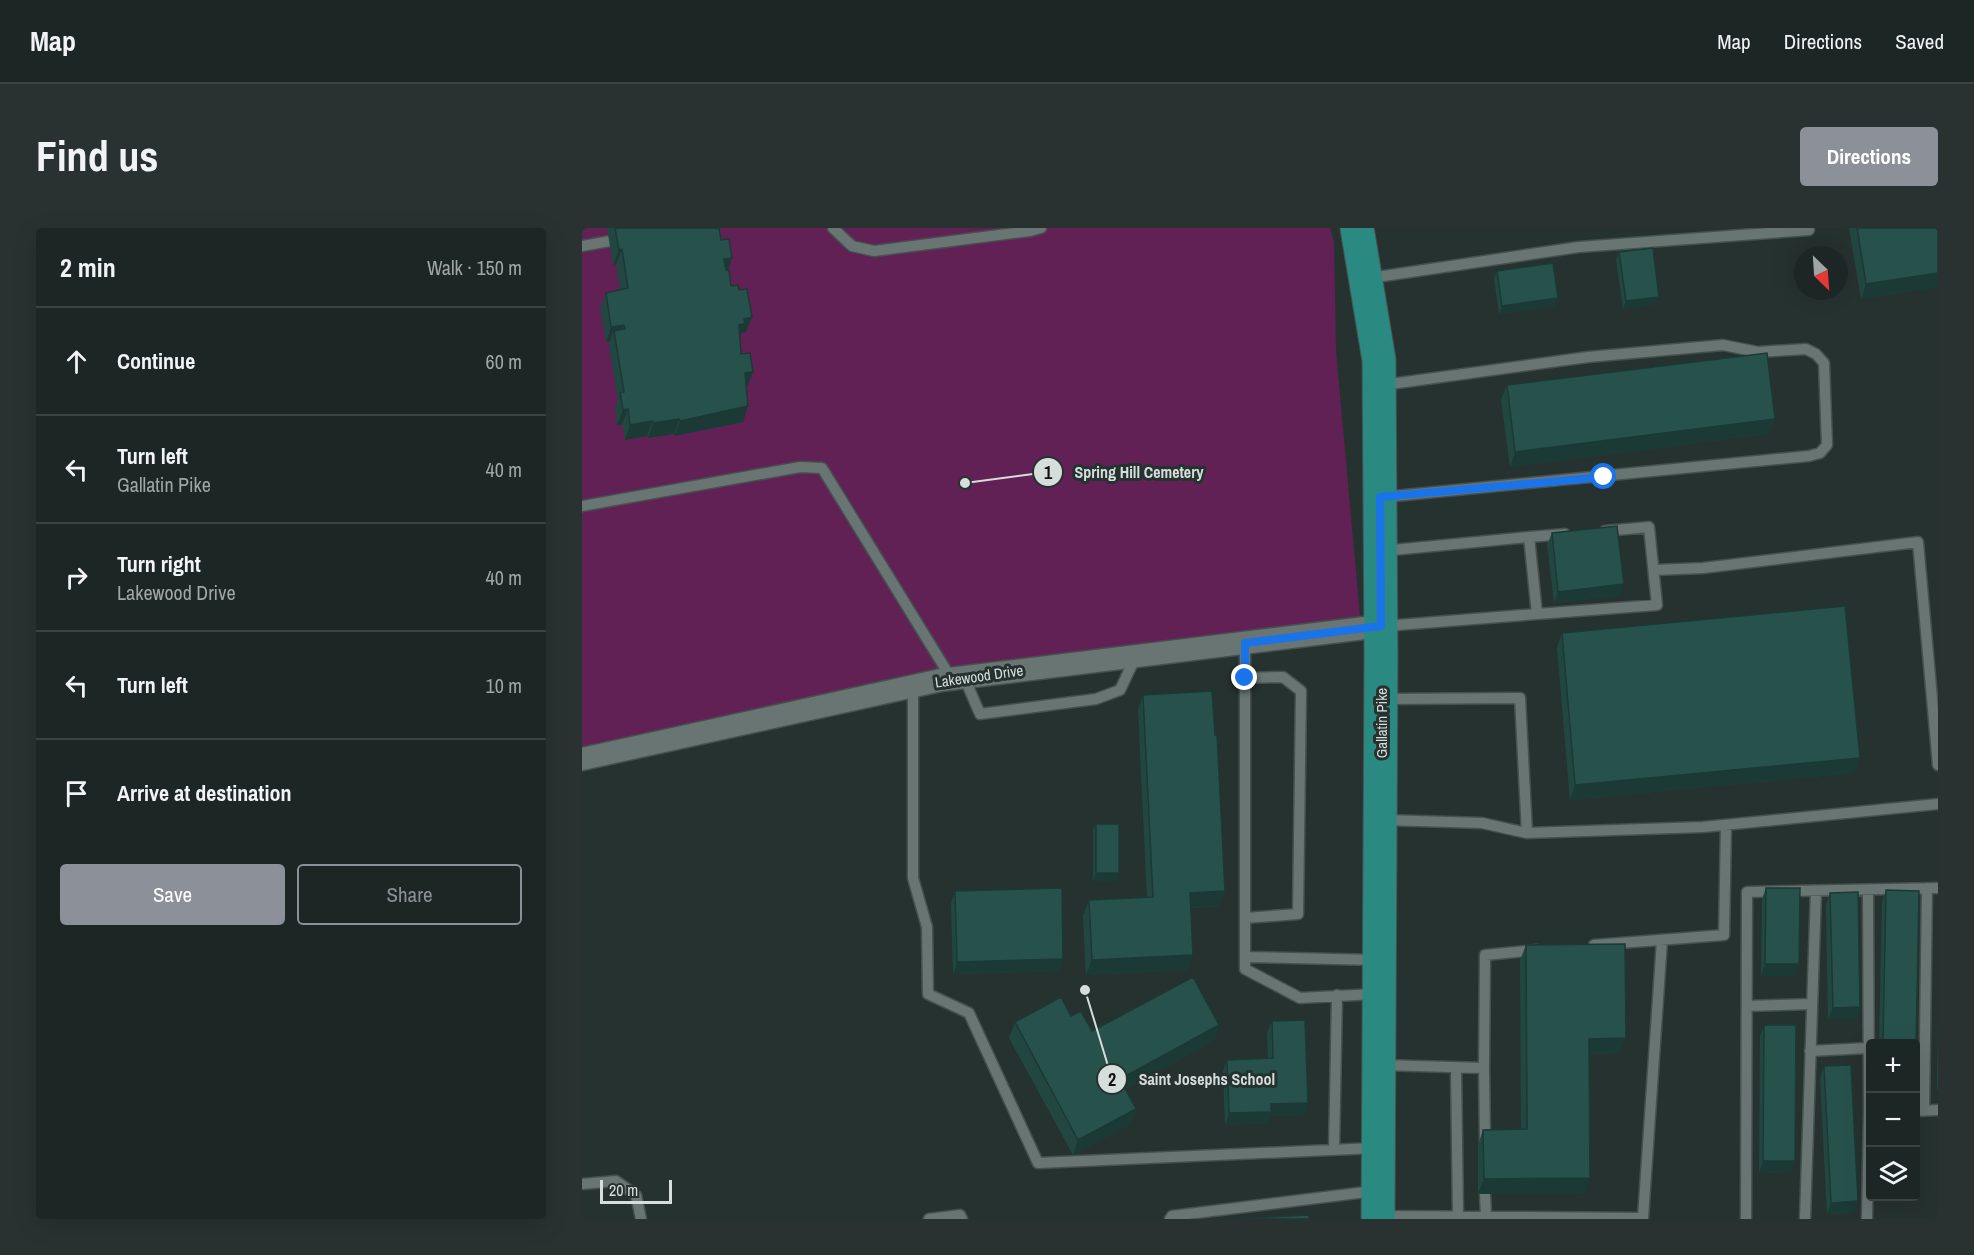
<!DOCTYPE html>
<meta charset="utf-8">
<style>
:root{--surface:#1c2624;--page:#293231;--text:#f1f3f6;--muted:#a0a5a6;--line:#3a4341;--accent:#8c9099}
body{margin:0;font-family:"Archivo Narrow",sans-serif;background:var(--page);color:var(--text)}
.controls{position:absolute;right:18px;bottom:18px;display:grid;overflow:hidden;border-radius:6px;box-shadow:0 6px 24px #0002}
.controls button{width:54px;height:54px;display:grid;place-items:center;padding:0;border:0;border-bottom:2px solid var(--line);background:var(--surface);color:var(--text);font:30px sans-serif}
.compass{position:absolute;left:1212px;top:18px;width:54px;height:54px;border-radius:50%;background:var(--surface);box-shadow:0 6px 24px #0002;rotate:155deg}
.scale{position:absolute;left:18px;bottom:15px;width:72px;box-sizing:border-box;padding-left:6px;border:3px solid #d6dedc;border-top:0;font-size:16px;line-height:21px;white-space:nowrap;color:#d6dedc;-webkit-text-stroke:4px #263230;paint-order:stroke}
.stop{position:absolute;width:18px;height:18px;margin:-14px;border:4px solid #1a73e8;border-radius:50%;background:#fff}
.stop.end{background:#1a73e8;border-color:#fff;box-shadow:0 2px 6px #0008}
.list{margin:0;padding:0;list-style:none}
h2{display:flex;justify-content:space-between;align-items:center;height:78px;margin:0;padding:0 24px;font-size:26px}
h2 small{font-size:20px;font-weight:400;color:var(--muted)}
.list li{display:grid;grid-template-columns:39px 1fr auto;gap:18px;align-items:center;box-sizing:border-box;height:108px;padding:0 24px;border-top:2px solid var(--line)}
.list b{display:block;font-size:22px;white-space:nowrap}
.list p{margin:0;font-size:20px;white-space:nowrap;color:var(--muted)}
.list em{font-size:20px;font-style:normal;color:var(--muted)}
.actions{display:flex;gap:12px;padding:18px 24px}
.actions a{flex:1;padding:14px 0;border:2px solid var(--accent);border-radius:6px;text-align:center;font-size:21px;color:var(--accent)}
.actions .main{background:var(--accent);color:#fff}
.icon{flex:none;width:33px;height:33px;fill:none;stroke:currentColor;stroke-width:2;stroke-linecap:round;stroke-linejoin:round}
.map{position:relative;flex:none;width:1356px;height:991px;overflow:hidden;border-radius:6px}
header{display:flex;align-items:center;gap:36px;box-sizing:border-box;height:84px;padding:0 30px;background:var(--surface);border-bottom:2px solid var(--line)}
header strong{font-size:28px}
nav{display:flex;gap:33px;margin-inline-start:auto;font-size:21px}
.intro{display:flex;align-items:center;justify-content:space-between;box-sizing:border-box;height:144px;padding:0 36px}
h1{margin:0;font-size:42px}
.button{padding:15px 27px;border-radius:6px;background:var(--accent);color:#fff;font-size:21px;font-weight:700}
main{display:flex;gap:36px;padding:0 36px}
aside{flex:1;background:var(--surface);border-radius:6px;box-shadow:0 6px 24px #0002}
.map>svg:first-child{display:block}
.green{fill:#622155}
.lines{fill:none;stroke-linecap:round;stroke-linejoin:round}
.service-casing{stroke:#46504f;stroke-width:13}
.minor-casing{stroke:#46504f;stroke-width:25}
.primary-casing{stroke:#46504f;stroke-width:35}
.service{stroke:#687573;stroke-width:10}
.minor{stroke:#687573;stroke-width:22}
.primary{stroke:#2a8980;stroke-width:33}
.wall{fill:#224741}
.shaded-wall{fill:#1b3935}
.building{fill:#27524c;stroke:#1b3935;stroke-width:1.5}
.route{stroke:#1a73e8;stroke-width:8}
.labels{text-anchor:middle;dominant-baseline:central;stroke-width:6;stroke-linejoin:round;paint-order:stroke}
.street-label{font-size:15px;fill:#d6dedc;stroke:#263230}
.leader{fill:none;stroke:#d6dedc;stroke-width:2}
.callout-dot{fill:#d6dedc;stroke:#263230;stroke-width:2}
.mark-label{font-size:18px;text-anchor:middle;font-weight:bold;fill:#111}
.callout-label{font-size:16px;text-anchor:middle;font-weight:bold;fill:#d6dedc;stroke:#263230;stroke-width:6;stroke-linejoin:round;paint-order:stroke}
</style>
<header>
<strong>Map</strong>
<nav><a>Map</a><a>Directions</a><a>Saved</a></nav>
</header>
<div class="intro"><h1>Find us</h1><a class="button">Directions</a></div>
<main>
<aside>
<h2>2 min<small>Walk · 150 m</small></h2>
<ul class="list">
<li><svg class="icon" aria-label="ahead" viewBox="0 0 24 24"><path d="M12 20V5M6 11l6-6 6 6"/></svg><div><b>Continue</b></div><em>60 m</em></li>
<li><svg class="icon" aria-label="left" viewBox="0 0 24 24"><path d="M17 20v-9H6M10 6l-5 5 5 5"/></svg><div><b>Turn left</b><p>Gallatin Pike</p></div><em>40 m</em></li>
<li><svg class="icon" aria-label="right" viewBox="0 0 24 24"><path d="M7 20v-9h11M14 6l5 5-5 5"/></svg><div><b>Turn right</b><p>Lakewood Drive</p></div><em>40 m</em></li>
<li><svg class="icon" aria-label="left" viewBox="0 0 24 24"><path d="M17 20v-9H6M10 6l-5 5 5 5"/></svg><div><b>Turn left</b></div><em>10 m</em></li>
<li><svg class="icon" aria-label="arrive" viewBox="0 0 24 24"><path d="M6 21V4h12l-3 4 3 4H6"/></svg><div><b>Arrive at destination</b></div></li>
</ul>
<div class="actions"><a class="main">Save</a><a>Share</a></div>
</aside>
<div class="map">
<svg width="1356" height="991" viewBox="0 0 1356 991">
<rect width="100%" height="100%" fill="#263230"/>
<!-- green -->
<path class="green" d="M0,0H748L752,14L754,123L778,388L0,519Z"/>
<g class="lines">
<!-- service casing -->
<g class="service-casing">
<path id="service" d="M251,0L270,18L292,23L448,3L459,0
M0,18L39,11
M788,50L997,19L1227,2
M801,157L1006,129L1141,117L1176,124L1224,121L1234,126L1242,135L1245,217L1238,225L1227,228L802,269
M0,278L218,239L240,240L369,450
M947,309L983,306
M800,323L947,309L955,386L803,398
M1072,342L1121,340L1336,314L1356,537
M955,386L1075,377L1067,299L1023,303
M663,415V741L718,770L793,766
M382,449L398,486L514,471L538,462L554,428
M331,459V650L345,699L346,766L387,785L456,935L792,920
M802,471L938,470L945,605L1121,599L1356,576
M803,592L900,595L945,605
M1286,662L1287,882
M663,690L716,686L719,463L701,449L663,450
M1012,717L1142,707L1144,597
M663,729L794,732
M1165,778L1230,776
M1228,823L1286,820
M800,837L902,840L903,727L955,722
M874,840L876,988
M902,840L903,914
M1334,883L1356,882
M1342,883L1345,660
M752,922L755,767
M0,956L34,953L54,967L59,991
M903,966L904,988
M799,988L1061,990L1080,712
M347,991L378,987L380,991
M588,991L590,988L792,963
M1164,991L1165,664L1356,660
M1223,991L1234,663
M1285,991L1287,882H1288"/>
</g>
<!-- minor casing -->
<g class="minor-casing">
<path id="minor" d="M0,531L359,452L799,398"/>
</g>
<!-- primary casing -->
<g class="primary-casing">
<path id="primary" d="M775,0L797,132L799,427L796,991"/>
</g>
<!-- service -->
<use href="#service" class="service"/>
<!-- minor -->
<use href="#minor" class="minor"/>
<!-- primary -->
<use href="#primary" class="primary"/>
</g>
<!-- wall -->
<path class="wall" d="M25,0H137L139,12L150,30L146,42L149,58L157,62L170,89L164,104L159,105L158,110L159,126L171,144L165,159H164L161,194L92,208V206L66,210L65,208L43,212L40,196L35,197L33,180L36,172L27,118L28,113L24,114L18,80L24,65L38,61L34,36L31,37Z
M1267,0H1356V59L1279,71Z
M1037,24L1077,69L1074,76L1041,81L1034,32Z
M915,43L973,78L917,86L912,51Z
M925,157L1193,191L1187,206L928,239L919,172Z
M970,305L1037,368L972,375L965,317Z
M980,405L1278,530L1272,545L988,572L975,420Z
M561,467L633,507L643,663L637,678L609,680L606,742L504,747L501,688L507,672L565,669L556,482Z
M514,596L537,645L534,653H511V603Z
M1184,660L1217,736L1213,748H1179L1180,671Z
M1304,662L1334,816H1297L1300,674Z
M373,663L477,743L371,746L369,675Z
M1248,665L1278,779L1274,791H1246L1244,677Z
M944,717L1038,825L1007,826L1003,965L896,966V917L901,902L939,901L938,732Z
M489,788L510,803L637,797L632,813L543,861L554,881L549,896L491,927L427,810L433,794Z
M1356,792V861H1355Z
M690,793L726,875L722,887L688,888L685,895L643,897L641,843L645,832L686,830L685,805Z
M1182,797L1213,933L1209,944L1177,945L1178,808Z
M1242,838L1272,985L1245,986L1238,850Z"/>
<!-- shaded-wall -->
<path class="shaded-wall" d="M40,21L34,36L31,37L37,22Z
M150,30L145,45L142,31Z
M1356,45V59L1279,71L1284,56Z
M1077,69L1074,76L1041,81L1044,73Z
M976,70L973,78L917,86L920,78Z
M170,89L164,104L159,105L157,111V97L162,91Z
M42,97L36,112L32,103L28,113L24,114L29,99Z
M171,144L165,159L157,160L163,145Z
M166,178L161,194L92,208L98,193Z
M46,181L40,196L35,197L41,182Z
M97,191L92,206L66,210L71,195Z
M1193,191L1187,206L928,239L933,224Z
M70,193L65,208L43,212L48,197Z
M1042,356L1037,368L972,375L976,364Z
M1278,530L1272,545L988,572L993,557Z
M514,645H537L534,653H511Z
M643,663L637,678L603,680L608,665Z
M611,727L606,742L504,747L510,732Z
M481,731L477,743L371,746L375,734Z
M1183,736H1217L1213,748H1179Z
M1278,779L1274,791H1246L1251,780Z
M637,797L632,813L533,866L538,851Z
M1044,810L1038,825L1001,826L1007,811Z
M726,875L722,887L688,888L685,895L643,897L647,885L689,876Z
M554,881L549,896L491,927L496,912Z
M1181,933H1213L1209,944L1177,945Z
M1008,950L1003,965L896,966L902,951Z
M1276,973L1272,985L1245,986L1249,975Z"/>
<!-- building -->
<path class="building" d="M33,0H137L139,12L147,11L150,30L142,31L144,42H147L149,58L156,57L157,62L165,61L170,89L162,91L163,96L157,97L159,126L168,125L171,144L163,145L166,178L98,193L97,191L71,195L70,193L48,197L46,181L41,182L38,165L42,164L32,103L43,101L42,97L29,99L24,65L46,60L40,21L37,22Z
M1275,0H1356V45L1284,56Z
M1071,20L1077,69L1044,73L1037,24Z
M971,35L976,70L920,78L915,43Z
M1185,125L1193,191L933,224L925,157Z
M1035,298L1042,356L976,364L970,305Z
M1263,378L1278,530L993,557L980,405Z
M630,463L633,507L635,506L643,663L608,665L611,727L510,732L507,672L571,669L561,467Z
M514,596H537V645H514Z
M480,660L481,731L375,734L373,663Z
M1184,660H1218L1217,736H1183Z
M1304,662L1337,663L1334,816L1301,815Z
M1276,664L1278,779L1251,780L1248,665Z
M1043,716L1044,810L1007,811L1008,950L902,951L901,902L945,901L944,717Z
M611,749L637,797L538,851L554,881L496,912L433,794L479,769L489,788L499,783L510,803Z
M723,792L726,875L689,876V884L647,885L645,832L691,830L690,793Z
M1182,797H1214L1213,933H1181Z
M1269,837L1276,973L1249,975L1242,838Z
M727,987V991H648Z"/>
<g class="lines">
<!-- route -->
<path class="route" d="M663,450V415L799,398L798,269L1022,249"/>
</g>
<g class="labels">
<!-- street labels -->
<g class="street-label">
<text transform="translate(397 448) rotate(-8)">Lakewood Drive</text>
<text transform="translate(799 495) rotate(-90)">Gallatin Pike</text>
</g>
</g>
<!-- callouts -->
<path class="leader" d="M383 255L466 244M503 762L530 851"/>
<g class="callout-dot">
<circle cx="383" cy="255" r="6"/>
<circle cx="503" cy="762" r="6"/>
<circle cx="466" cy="244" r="15"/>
<circle cx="530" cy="851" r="15"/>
</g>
<g class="mark-label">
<text x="466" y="251">1</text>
<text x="530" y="858">2</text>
</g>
<g class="callout-label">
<text x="557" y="250">Spring Hill Cemetery</text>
<text x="625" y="857">Saint Josephs School</text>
</g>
</svg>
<div class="controls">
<button>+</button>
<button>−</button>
<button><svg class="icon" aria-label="layers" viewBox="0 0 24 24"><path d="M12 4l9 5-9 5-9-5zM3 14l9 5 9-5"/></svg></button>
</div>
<svg class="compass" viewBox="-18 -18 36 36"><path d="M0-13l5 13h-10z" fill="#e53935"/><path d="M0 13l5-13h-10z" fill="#a0a5a6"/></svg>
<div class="scale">20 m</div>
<div class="stop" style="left:1022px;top:249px"></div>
<div class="stop end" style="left:663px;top:450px"></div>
</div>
</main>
